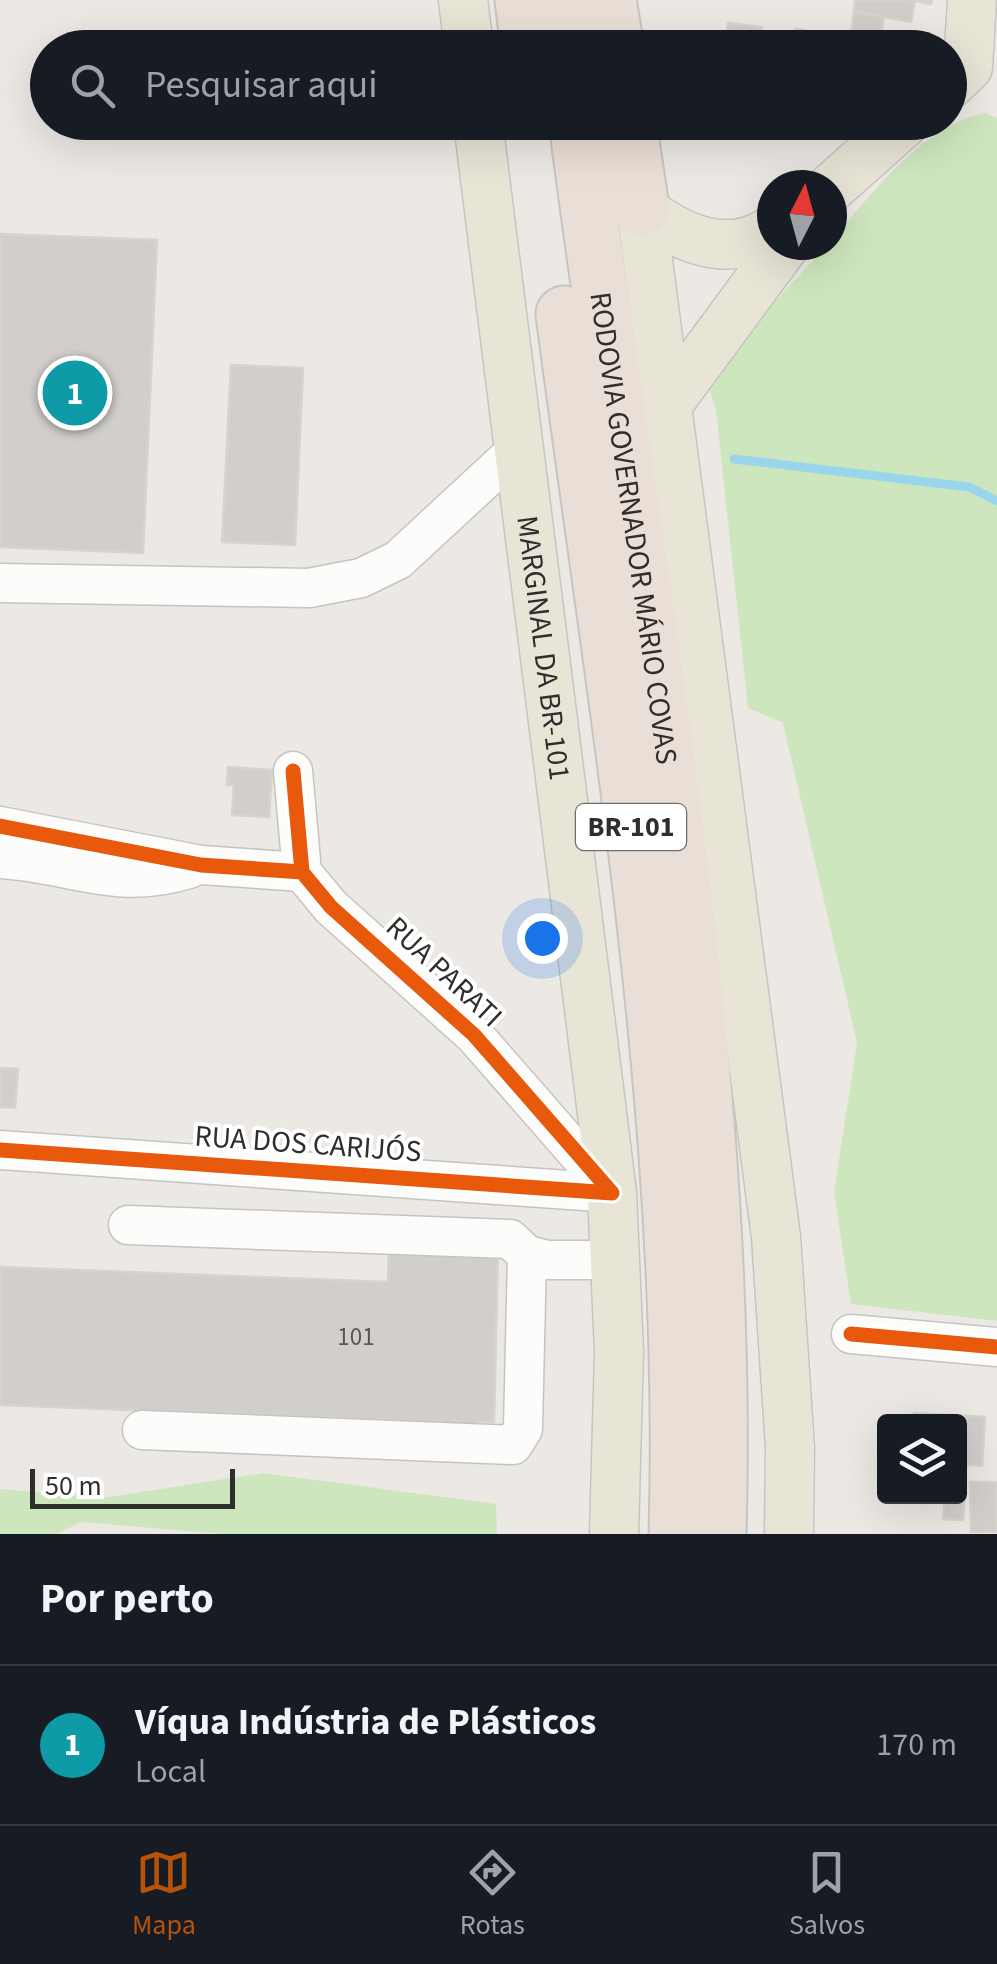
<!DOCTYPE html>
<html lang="pt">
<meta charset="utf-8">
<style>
:root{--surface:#171b24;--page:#242831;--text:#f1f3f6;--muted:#9ea1a6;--line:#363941;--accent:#b45309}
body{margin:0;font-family:"Source Sans 3",sans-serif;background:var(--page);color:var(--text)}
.controls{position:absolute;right:30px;bottom:30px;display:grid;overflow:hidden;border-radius:10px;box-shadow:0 10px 40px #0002}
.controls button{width:90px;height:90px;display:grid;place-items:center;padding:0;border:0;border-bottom:2px solid var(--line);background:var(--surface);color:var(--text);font:50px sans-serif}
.compass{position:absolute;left:757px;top:170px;width:90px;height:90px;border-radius:50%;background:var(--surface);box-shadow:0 10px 40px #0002;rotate:6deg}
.scale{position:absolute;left:30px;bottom:25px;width:205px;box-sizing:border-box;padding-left:10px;border:5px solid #2e2e2e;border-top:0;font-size:28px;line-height:35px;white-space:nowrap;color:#2e2e2e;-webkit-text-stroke:8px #fff;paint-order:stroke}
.you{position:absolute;left:542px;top:938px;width:35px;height:35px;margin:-25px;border:8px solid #fff;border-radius:50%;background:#1a73e8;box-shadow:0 0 0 15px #1a73e833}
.badge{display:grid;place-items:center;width:65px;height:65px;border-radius:50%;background:var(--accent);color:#fff;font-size:32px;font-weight:700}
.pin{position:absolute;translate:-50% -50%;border:5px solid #fff;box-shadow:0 2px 10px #0006}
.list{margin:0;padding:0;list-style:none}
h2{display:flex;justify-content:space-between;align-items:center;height:130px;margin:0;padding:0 40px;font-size:42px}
h2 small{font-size:32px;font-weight:400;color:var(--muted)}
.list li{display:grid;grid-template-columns:65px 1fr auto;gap:30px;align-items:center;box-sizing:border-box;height:160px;padding:0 40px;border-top:2px solid var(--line)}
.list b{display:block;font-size:38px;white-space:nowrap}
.list p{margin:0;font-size:32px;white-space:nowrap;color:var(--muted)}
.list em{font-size:32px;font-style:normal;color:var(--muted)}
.icon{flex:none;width:55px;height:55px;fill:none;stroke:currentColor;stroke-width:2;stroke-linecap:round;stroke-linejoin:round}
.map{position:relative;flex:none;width:997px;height:1534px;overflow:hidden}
.search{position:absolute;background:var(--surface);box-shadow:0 10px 40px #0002;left:30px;right:30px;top:30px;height:110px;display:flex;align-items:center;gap:25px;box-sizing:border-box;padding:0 35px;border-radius:55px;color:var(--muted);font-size:38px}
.sheet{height:290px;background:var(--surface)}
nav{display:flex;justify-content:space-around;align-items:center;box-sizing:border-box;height:140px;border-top:2px solid var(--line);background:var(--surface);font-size:28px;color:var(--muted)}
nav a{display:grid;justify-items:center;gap:5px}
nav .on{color:var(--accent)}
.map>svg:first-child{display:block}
.green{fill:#cee6be}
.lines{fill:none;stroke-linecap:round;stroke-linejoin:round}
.stream{stroke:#99d6ec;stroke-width:9}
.building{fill:#d1cecb;stroke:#d7d4d0;stroke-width:2.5}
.minor-casing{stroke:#c5c4c5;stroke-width:41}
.major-casing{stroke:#c6c5c4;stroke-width:51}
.highway-casing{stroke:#c6c5c4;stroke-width:59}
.minor{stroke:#fcfcfb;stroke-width:38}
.major{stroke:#e8e4d6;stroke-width:48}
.highway{stroke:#eadfd6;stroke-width:55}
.cycleway-casing{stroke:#fff;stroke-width:21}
.cycleway{stroke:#e8590c;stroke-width:15}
.labels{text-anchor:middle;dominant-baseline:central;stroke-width:8;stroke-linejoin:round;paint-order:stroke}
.number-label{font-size:25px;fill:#585857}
.shield{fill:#fff;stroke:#6d6d6d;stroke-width:2.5}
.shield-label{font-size:28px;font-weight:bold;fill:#2e2e2e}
.street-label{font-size:30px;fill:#2e2e2e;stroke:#fff}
</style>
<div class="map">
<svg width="997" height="1534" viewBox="0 0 997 1534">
<rect width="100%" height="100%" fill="#ece8e4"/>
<!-- green -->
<path class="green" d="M984,113L997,118V1321L851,1304L834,1192L857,1043L783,723L748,708L716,410L710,391L761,317L827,245H832V239C876,191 918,129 984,113Z
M263,1473L496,1504L497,1534H222L81,1522L57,1534H0V1489L103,1498Z"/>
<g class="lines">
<!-- stream -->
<path class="stream" d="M734,459L969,487L997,501"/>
</g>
<!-- building -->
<path class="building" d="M855,0H932L931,4L915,1L911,22L854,11Z
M854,11L884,17L881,35L852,30Z
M728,23L762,27L760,48H725Z
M795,29L805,30L803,48H792Z
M767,122H828L827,132Z
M0,234L157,240L143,553L0,547Z
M231,365L303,368L295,545L222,542Z
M228,767L272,770L269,817L232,815L234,785H227Z
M0,1068L18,1069L15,1108L0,1107Z
M389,1243L498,1246L494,1422L477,1421L476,1436L440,1435L441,1422L0,1405V1267L388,1282Z
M914,1413L985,1417L982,1466L960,1464V1422H914Z
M970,1482H997V1532H971Z
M960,1490H965L963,1520L943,1519L945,1496H960Z"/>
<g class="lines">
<!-- minor casing -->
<g class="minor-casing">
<path id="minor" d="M0,583L309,588L361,578L398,560L519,448
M293,771L302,872L331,907L474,1035L612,1193
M0,826L201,865L302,872
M0,859C72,863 114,892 189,869
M0,1150L612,1193
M128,1225L510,1239L527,1255
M851,1334L997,1347
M142,1430L513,1445L523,1429L527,1255L547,1260H617"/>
</g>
<!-- major casing -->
<g class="major-casing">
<g id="major">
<path d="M463,0L469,48"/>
<path d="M950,84L968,67L972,0"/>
<path id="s1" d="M478,122L612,1193L619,1352L614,1534"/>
<path d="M832,187L905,122"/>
<path d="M641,208L776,1237L790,1448L789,1534"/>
<path d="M641,208C678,237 727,261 772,230"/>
<path d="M667,405L785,245"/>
</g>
</g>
<!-- highway casing -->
<g class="highway-casing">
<g id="highway">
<path d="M523,0L529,48"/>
<path d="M562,0L568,48"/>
<path d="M608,0L616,48"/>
<path id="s2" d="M577,122C637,590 732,1061 718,1534"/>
<path d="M628,122L641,208"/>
<path d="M564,314C617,718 689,1125 677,1534"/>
</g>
</g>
<!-- minor -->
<use href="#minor" class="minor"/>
<!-- major -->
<use href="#major" class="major"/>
<!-- highway -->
<use href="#highway" class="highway"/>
<!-- cycleway casing -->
<g class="cycleway-casing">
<path id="cycleway" d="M293,771L302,872L331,907L474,1035L612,1193
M0,826L201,865L302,872
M0,1150L612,1193
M851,1334L997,1347"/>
</g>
<!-- cycleway -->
<use href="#cycleway" class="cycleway"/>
</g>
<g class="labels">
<!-- number labels -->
<g class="number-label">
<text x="356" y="1337">101</text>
</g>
<!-- shield labels -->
<rect class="shield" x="576" y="804" width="110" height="46" rx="8"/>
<g class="shield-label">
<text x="631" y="827">BR-101</text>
</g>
<!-- street labels -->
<g class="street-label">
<text stroke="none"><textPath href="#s2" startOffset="410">RODOVIA GOVERNADOR MÁRIO COVAS</textPath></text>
<text stroke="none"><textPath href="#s1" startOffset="530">MARGINAL DA BR-101</textPath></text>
<text transform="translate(444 972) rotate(43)">RUA PARATI</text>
<text transform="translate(308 1144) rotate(4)">RUA DOS CARIJÓS</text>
</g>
</g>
</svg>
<div class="controls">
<button><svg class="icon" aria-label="layers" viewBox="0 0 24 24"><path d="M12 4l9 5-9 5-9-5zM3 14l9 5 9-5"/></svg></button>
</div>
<svg class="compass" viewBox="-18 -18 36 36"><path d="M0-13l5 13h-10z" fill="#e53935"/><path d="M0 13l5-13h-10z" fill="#9ea1a6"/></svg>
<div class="scale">50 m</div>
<div class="you"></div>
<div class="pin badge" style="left:75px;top:393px;background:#0f9aa8">1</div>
<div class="search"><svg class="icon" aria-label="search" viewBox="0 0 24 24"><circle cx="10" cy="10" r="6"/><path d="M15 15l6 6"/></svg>Pesquisar aqui</div>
</div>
<section class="sheet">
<h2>Por perto<small></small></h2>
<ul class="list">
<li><span class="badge" style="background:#0f9aa8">1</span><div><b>Víqua Indústria de Plásticos</b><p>Local</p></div><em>170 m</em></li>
</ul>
</section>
<nav>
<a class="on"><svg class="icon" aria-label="map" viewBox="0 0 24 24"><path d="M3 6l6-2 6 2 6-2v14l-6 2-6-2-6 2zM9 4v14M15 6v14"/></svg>Mapa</a>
<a><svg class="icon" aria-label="directions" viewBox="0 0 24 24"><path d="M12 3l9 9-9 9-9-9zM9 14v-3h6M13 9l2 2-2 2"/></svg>Rotas</a>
<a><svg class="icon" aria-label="saved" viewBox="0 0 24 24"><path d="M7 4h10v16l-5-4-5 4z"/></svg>Salvos</a>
</nav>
